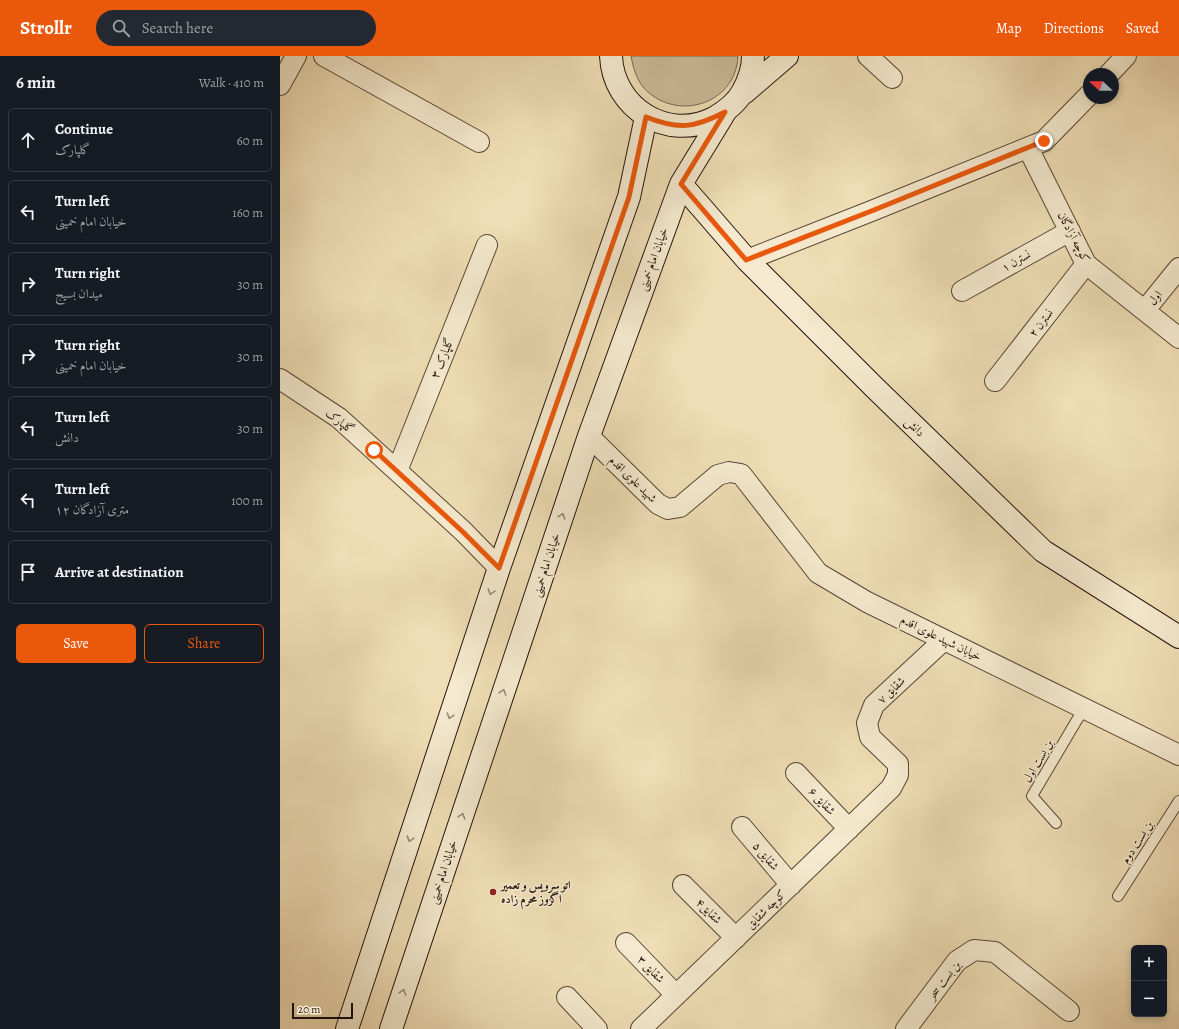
<!DOCTYPE html>
<meta charset="utf-8">
<style>
:root{--surface:#171b24;--page:#242831;--text:#f1f3f6;--muted:#9ea1a6;--line:#363941;--accent:#ea580c}
body{margin:0;font-family:Alegreya,Amiri,serif;background:var(--page);color:var(--text)}
.controls{position:absolute;right:12px;bottom:12px;display:grid;overflow:hidden;border-radius:6px;box-shadow:0 2px 6px #0003}
.controls button{width:36px;height:36px;display:grid;place-items:center;padding:0;border:0;border-bottom:1px solid var(--line);background:var(--surface);color:var(--text);font:20px sans-serif}
.compass{position:absolute;left:803px;top:12px;width:36px;height:36px;border-radius:50%;background:var(--surface);box-shadow:0 2px 6px #0003;rotate:292deg}
.scale{position:absolute;left:12px;bottom:10px;width:61px;box-sizing:border-box;padding-left:4px;border:2px solid #24130c;border-top:0;font-size:11px;line-height:14px;white-space:nowrap;color:#24130c;-webkit-text-stroke:3px #f5eacf;paint-order:stroke}
.stop{position:absolute;width:12px;height:12px;margin:-9px;border:3px solid #ea580c;border-radius:50%;background:#fff}
.stop.end{background:#ea580c;border-color:#fff;box-shadow:0 1px 4px #0008}
.list{margin:0;padding:0;list-style:none}
h2{display:flex;justify-content:space-between;align-items:center;height:52px;margin:0;padding:0 16px;font-size:17px}
h2 small{font-size:13px;font-weight:400;color:var(--muted)}
.list li{display:grid;grid-template-columns:26px 1fr auto;gap:12px;align-items:center;box-sizing:border-box;height:64px;margin:0 8px 8px;padding:0 8px;border:1px solid var(--line);border-radius:6px}
.list b{display:block;font-size:15px;white-space:nowrap}
.list p{margin:0;font-size:13px;white-space:nowrap;color:var(--muted)}
.list em{font-size:13px;font-style:normal;color:var(--muted)}
.actions{display:flex;gap:8px;padding:12px 16px}
.actions a{flex:1;padding:9px 0;border:1px solid var(--accent);border-radius:6px;text-align:center;font-size:14px;color:var(--accent)}
.actions .main{background:var(--accent);color:#fff}
.icon{flex:none;width:22px;height:22px;fill:none;stroke:currentColor;stroke-width:2;stroke-linecap:round;stroke-linejoin:round}
.map{position:relative;flex:none;width:899px;height:973px;overflow:hidden}
header{display:flex;align-items:center;gap:24px;box-sizing:border-box;height:56px;padding:0 20px;background:var(--accent);color:#fff}
header strong{font-size:19px}
nav{display:flex;gap:22px;margin-inline-start:auto;font-size:14px}
.search{width:280px;height:36px;background:var(--page);display:flex;align-items:center;gap:10px;box-sizing:border-box;padding:0 14px;border-radius:22px;color:var(--muted);font-size:15px}
main{display:flex}
aside{flex:1;background:var(--surface)}
.map>svg:first-child{display:block}
.green{fill:#ccbb98;stroke:#786752}
.lines{fill:none;stroke-linecap:round;stroke-linejoin:round}
.lane-casing{stroke:#574636;stroke-width:12}
.street-casing{stroke:#574636;stroke-width:22}
.secondary-casing{stroke:#24130c;stroke-width:24}
.lane{stroke:#f5eacf;stroke-width:10}
.street{stroke:#f5eacf;stroke-width:20}
.secondary{stroke:#f5eacf;stroke-width:22}
.oneway{stroke:#978977}
.route{stroke:#ea580c;stroke-width:5}
.poi-dot{fill:#8f2418;stroke:#f5eacf;stroke-width:1.5}
.labels{text-anchor:middle;dominant-baseline:central;stroke-width:3;stroke-linejoin:round;paint-order:stroke}
.street-label{font-size:12px;fill:#24130c;stroke:#f5eacf}
.poi-label{font-size:12px;font-weight:bold;fill:#24130c;stroke:#f5eacf;text-anchor:start}
</style>
<header>
<strong>Strollr</strong>
<div class="search"><svg class="icon" aria-label="search" viewBox="0 0 24 24"><circle cx="10" cy="10" r="6"/><path d="M15 15l6 6"/></svg>Search here</div>
<nav><a>Map</a><a>Directions</a><a>Saved</a></nav>
</header>
<main>
<aside>
<h2>6 min<small>Walk · 410 m</small></h2>
<ul class="list">
<li><svg class="icon" aria-label="ahead" viewBox="0 0 24 24"><path d="M12 20V5M6 11l6-6 6 6"/></svg><div><b>Continue</b><p>گلپارک</p></div><em>60 m</em></li>
<li><svg class="icon" aria-label="left" viewBox="0 0 24 24"><path d="M17 20v-9H6M10 6l-5 5 5 5"/></svg><div><b>Turn left</b><p>خیابان امام خمینی</p></div><em>160 m</em></li>
<li><svg class="icon" aria-label="right" viewBox="0 0 24 24"><path d="M7 20v-9h11M14 6l5 5-5 5"/></svg><div><b>Turn right</b><p>میدان بسیج</p></div><em>30 m</em></li>
<li><svg class="icon" aria-label="right" viewBox="0 0 24 24"><path d="M7 20v-9h11M14 6l5 5-5 5"/></svg><div><b>Turn right</b><p>خیابان امام خمینی</p></div><em>30 m</em></li>
<li><svg class="icon" aria-label="left" viewBox="0 0 24 24"><path d="M17 20v-9H6M10 6l-5 5 5 5"/></svg><div><b>Turn left</b><p>دانش</p></div><em>30 m</em></li>
<li><svg class="icon" aria-label="left" viewBox="0 0 24 24"><path d="M17 20v-9H6M10 6l-5 5 5 5"/></svg><div><b>Turn left</b><p>۱۲ متری آزادگان</p></div><em>100 m</em></li>
<li><svg class="icon" aria-label="arrive" viewBox="0 0 24 24"><path d="M6 21V4h12l-3 4 3 4H6"/></svg><div><b>Arrive at destination</b></div></li>
</ul>
<div class="actions"><a class="main">Save</a><a>Share</a></div>
</aside>
<div class="map">
<svg width="899" height="973" viewBox="0 0 899 973">
<rect width="100%" height="100%" fill="#efdeb5"/>
<filter id="stains"><feTurbulence type="fractalNoise" baseFrequency=".005" numOctaves="4"/><feColorMatrix values="0 0 0 0 .2 0 0 0 0 .09 0 0 0 0 .02 0 0 0 .5 -.17"/></filter>
<radialGradient id="worn" r=".72"><stop offset=".6" stop-color="#630" stop-opacity="0"/><stop offset="1" stop-color="#630" stop-opacity=".3"/></radialGradient>
<!-- green -->
<path class="green" d="M351,0H458C456,49 395,67 363,31C356,22 353,11 351,0Z"/>
<g class="lines">
<!-- lane casing -->
<g class="lane-casing">
<path id="lane" d="M776,767L752,740L804,652
M838,840L899,745"/>
</g>
<!-- street casing -->
<g class="street-casing">
<path id="street" d="M44,0L199,86
M588,0L612,22
M829,18L846,0
M0,29L16,0
M748,92L806,208L899,282
M467,204L594,154L764,85L809,39
M682,235L790,175
M865,254L899,212
M0,323L59,362L183,475L219,512
M715,325L806,208
M309,380L378,448L388,453L400,451L438,419L449,416L461,418L538,517L587,546L899,699
M117,415L207,189
M516,717L569,773
M462,771L511,829
M403,829L456,882
M346,887L396,939
M287,941L317,973
M361,973L611,732L618,719V708L590,681L587,667L594,649L664,584
M626,973L677,905L694,894L715,896L789,955"/>
</g>
<!-- secondary casing -->
<g class="secondary-casing">
<path id="secondary" d="M331,0C333,52 388,86 434,62C446,55 457,47 463,35C469,24 473,13 473,0
M464,37L507,0
M401,128L467,204L595,332L763,495L899,581
M67,973L219,512L349,141L366,61
M111,973L309,380L401,128L445,56"/>
</g>
<!-- lane -->
<use href="#lane" class="lane"/>
<!-- street -->
<use href="#street" class="street"/>
<!-- secondary -->
<use href="#secondary" class="secondary"/>
</g>
<!-- one-way arrows -->
<defs><path id="oneway-chevron" d="M-2-3.5L2.5 0L-2 3.5" fill="none" stroke-width="1.6" stroke-linecap="round" stroke-linejoin="round"/></defs>
<g class="oneway">
<use href="#oneway-chevron" transform="translate(282 460) rotate(-72)"/>
<use href="#oneway-chevron" transform="translate(211 536) rotate(108)"/>
<use href="#oneway-chevron" transform="translate(223 636) rotate(-72)"/>
<use href="#oneway-chevron" transform="translate(170 660) rotate(108)"/>
<use href="#oneway-chevron" transform="translate(182 760) rotate(-72)"/>
<use href="#oneway-chevron" transform="translate(130 783) rotate(108)"/>
<use href="#oneway-chevron" transform="translate(123 936) rotate(-72)"/>
</g>
<g class="lines">
<!-- route -->
<path class="route" d="M94,394L183,476L219,512L349,141L366,61C399,74 414,72 445,56L401,128L466,204L594,154L764,85"/>
</g>
<!-- markers -->
<circle class="poi-dot" cx="213" cy="836" r="4"/>
<g class="labels">
<!-- street labels -->
<g class="street-label">
<text transform="translate(794 181) rotate(62)">کوچه آزادگان</text>
<text transform="translate(373 203) rotate(-70)">خیابان امام خمینی</text>
<text transform="translate(736 205) rotate(-29)">نسترن ۱</text>
<text transform="translate(875 242) rotate(-52)">اول</text>
<text transform="translate(761 267) rotate(-52)">نسترن ۲</text>
<text transform="translate(162 302) rotate(-68)">گلپارک ۳</text>
<text transform="translate(60 365) rotate(38)">گلپارک</text>
<text transform="translate(635 371) rotate(44)">دانش</text>
<text transform="translate(353 423) rotate(44)">شهید علوی اقدم</text>
<text transform="translate(266 509) rotate(-72)">خیابان امام خمینی</text>
<text transform="translate(661 582) rotate(26)">خیابان شهید علوی اقدم</text>
<text transform="translate(611 634) rotate(-43)">شقایق ۷</text>
<text transform="translate(758 705) rotate(-60)">بن بست اول</text>
<text transform="translate(542 745) rotate(47)">شقایق ۶</text>
<text transform="translate(857 786) rotate(-57)">بن بست دوم</text>
<text transform="translate(486 800) rotate(50)">شقایق ۵</text>
<text transform="translate(163 816) rotate(-72)">خیابان امام خمینی</text>
<text transform="translate(486 853) rotate(-44)">کوچه شقایق</text>
<text transform="translate(429 855) rotate(45)">شقایق۴</text>
<text transform="translate(371 913) rotate(46)">شقایق ۳</text>
<text transform="translate(664 924) rotate(-51)">بن بست سحر</text>
</g>
<!-- poi labels -->
<g class="poi-label">
<text x="221" y="829">اتو سرویس و تعمیر<tspan x="221" dy="14">اگزوز محرم زاده</tspan></text>
</g>
</g>
<rect width="100%" height="100%" filter="url(#stains)"/>
<rect width="100%" height="100%" fill="url(#worn)"/>
</svg>
<div class="controls">
<button>+</button>
<button>−</button>
</div>
<svg class="compass" viewBox="-18 -18 36 36"><path d="M0-13l5 13h-10z" fill="#e53935"/><path d="M0 13l5-13h-10z" fill="#9ea1a6"/></svg>
<div class="scale">20 m</div>
<div class="stop" style="left:94px;top:394px"></div>
<div class="stop end" style="left:764px;top:85px"></div>
</div>
</main>
